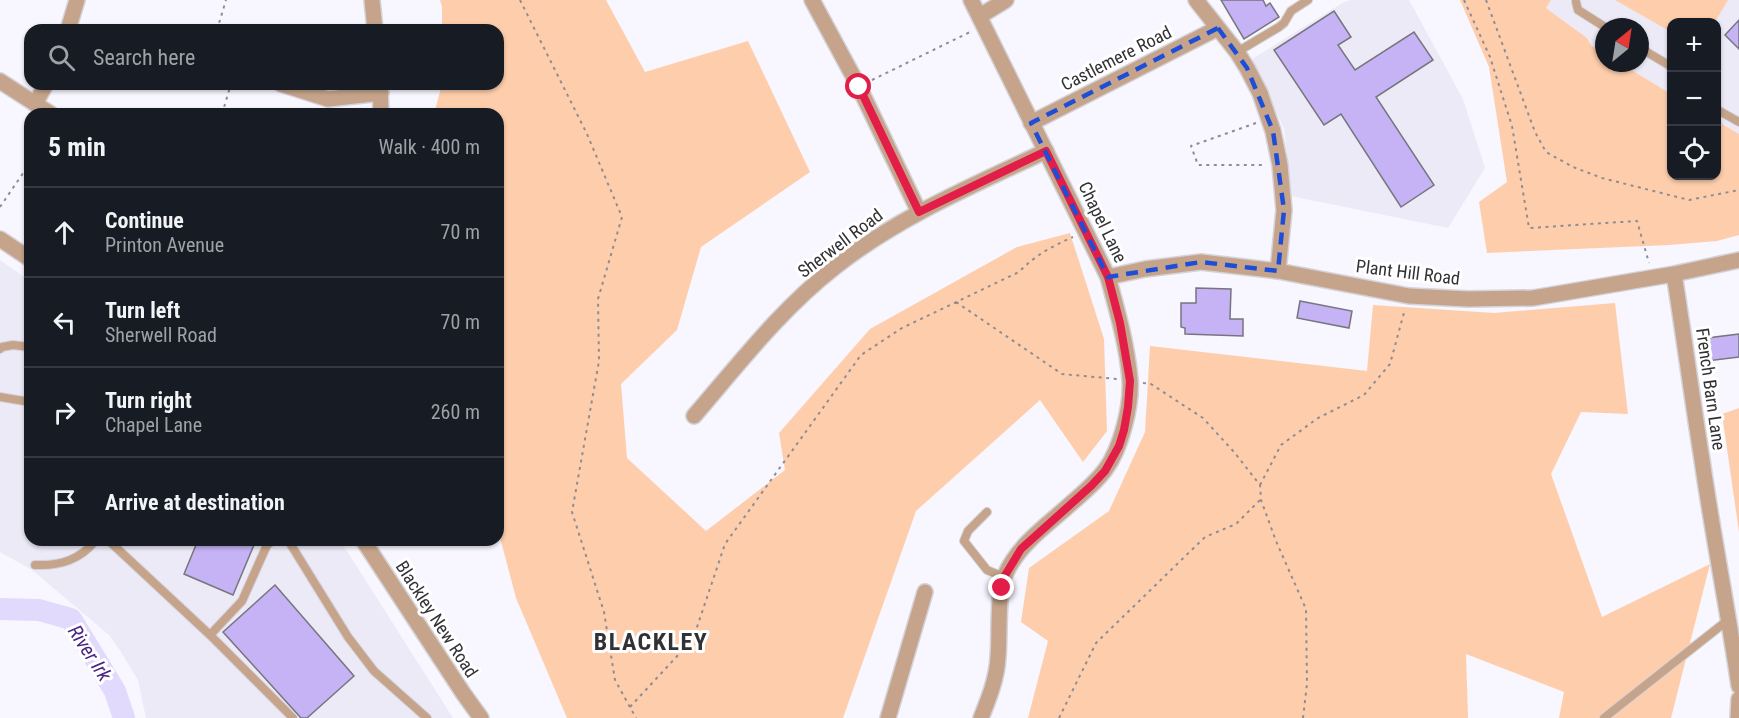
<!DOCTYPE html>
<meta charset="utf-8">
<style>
:root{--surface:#171b24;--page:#242831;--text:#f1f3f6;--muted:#9ea1a6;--line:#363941}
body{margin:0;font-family:"Roboto Condensed",sans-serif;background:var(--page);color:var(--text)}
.controls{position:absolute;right:18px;top:18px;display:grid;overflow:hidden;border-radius:12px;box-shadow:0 2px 4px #0004}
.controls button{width:54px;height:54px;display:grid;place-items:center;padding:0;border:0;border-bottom:2px solid var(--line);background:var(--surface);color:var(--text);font:30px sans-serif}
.compass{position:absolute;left:1595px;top:18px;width:54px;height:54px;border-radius:50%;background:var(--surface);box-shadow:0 2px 4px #0004;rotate:30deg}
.stop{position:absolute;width:18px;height:18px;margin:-14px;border:4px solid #e11d48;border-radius:50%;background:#fff}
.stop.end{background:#e11d48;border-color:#fff;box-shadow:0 2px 6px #0008}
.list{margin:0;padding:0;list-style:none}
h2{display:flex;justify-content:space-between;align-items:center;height:78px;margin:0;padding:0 24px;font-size:26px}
h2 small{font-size:20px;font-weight:400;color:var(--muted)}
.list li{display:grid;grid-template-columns:39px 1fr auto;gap:18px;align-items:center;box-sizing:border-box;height:90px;padding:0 24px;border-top:2px solid var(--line)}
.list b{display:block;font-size:22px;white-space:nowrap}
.list p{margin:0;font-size:20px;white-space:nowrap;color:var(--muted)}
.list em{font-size:20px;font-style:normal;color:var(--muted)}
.icon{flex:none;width:33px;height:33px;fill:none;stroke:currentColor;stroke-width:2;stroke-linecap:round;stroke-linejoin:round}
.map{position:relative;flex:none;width:1739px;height:718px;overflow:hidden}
.search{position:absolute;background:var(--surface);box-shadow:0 2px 4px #0004;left:24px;top:24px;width:480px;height:66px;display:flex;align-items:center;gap:15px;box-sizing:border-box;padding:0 21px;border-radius:18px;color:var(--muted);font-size:22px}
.panel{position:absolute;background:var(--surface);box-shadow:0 2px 4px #0004;left:24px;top:108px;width:480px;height:438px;border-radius:18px}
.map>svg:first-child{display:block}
.built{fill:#edeaf8}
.green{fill:#feceac}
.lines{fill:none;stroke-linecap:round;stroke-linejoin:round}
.river{stroke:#e2dafc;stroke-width:22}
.building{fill:#c5b3f6;stroke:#77757e;stroke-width:1.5}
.service-casing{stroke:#d4d3da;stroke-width:10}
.minor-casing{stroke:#d4d3da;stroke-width:18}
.tertiary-casing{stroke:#d4d3da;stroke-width:18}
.path{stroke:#8e8d93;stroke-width:2;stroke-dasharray:3 4.5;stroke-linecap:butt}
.service{stroke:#c6a48b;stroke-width:8}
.minor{stroke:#c6a48b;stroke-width:15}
.tertiary{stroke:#c6a48b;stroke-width:15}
.route{stroke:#e11d48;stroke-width:8}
.marked{fill:none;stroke:#1d4ed8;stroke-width:4.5;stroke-dasharray:12 8;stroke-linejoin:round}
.labels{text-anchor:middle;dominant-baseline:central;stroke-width:6;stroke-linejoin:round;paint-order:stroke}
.street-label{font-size:18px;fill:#323135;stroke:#fff}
.water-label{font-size:20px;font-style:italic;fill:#4a2483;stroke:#fff}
.district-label{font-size:24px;font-weight:bold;letter-spacing:1.5px;fill:#323135;stroke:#fff}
</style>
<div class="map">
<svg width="1739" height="718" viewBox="0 0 1739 718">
<rect width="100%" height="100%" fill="#f8f6fe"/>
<!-- built -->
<path class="built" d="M1351,0H1409L1463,99L1485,168L1448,228L1291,196L1284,129L1252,59L1344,2Z
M1551,0H1739V134L1717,121L1716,22H1672L1671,94L1620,63H1640V27H1604V54L1591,45L1587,38L1546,8Z
M0,260L30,281V540H340L453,718H146L138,680L121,652L109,635L32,570L0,552Z"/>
<!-- green -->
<path class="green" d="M440,0H606L645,72L748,41L810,172L701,247L677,330L621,384L627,458L706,531L785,470L779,433L870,329L1017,247L1070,233L1104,339L1107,431L1083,462L1040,400L916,511L843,718H567L516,598L498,530V114H434L442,84H498V30H442V7Z
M1460,0H1551L1546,8L1587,38L1591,45L1604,54V63H1620L1671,94L1672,176H1716L1717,121L1739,134V235L1717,241L1669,245L1487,253L1479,202L1507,182L1489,67Z
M1615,0H1728L1715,22H1672L1671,32Z
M1615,303L1628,414L1581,412L1551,474L1602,617L1710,564L1671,718H1559L1564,692L1466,654L1468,718H1028L1048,641L1021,622L1029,568L1109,511L1145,432L1150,346L1367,371L1373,305L1494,313Z
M1739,408V532L1722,414Z"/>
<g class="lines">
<!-- river -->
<path class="river" d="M0,609L39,610L71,619L115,691L124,718"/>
</g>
<!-- building -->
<path class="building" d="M1221,0H1263L1266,6L1270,3L1279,17L1244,39Z
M1334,11L1351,37L1338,45L1355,70L1414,32L1433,60L1376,97L1434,185L1401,207L1341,114L1324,125L1274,50Z
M1739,20V49L1725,35Z
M1196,288L1231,289L1230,319H1243V336L1185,334V328L1181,327V303H1196Z
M1300,301L1352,311L1349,328L1297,318Z
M1739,334V357L1707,361L1705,349H1701L1699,339Z
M198,540H256L233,595L184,574Z
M275,585L354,676L307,718H301L223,632Z"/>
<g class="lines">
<!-- service casing -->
<g class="service-casing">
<path id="service" d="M1576,2L1578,10L1605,27
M1640,48L1672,67
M1237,52L1279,27L1284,23L1291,11L1308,0
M1716,109L1739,122
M0,349L2,347L13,345L30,347
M0,397L30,402
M987,512L968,531L964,541L987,570L1004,577
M108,540L210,635L293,718
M288,540L348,637L374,671L427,718
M35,565C60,566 80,560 96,540
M210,635L242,601L267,545L274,540
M1604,718L1728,620"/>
</g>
<!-- minor casing -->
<g class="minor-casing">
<path id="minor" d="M372,0L375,30
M812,0L859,87L919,212
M1196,0L1237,52L1247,68L1260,93L1273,131L1280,165L1284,210L1278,271
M980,16L1006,0
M68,30L77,0
M0,81L51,114
M281,84L328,99L381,93
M380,84L381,114
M35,104L46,84
M1031,123L1218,28
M1674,274C1684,336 1692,398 1702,460C1713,536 1728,611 1739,686
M1108,277L1145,269L1201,262L1278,271L1409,296L1468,299L1533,298L1674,274L1739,260
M694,416C738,365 781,309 835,267C898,217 974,185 1046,151
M888,718L925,592
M1738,718L1739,699"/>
</g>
<!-- tertiary casing -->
<g class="tertiary-casing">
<path id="tertiary" d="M971,0L1108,277C1117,310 1127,345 1130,379C1132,405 1121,449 1105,470C1094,485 1079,496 1066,508C1043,528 1017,547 1005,575C997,592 1000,636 998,657C997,678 989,698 981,718
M0,239L30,259
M363,540L463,693L481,718"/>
</g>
<!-- path -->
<path class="path" d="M520,0L587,134L622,217L598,299L599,361L572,512L604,612L615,680L636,718
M1464,0L1490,57L1512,126L1529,228L1637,221L1649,263
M1486,0L1535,132L1546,152L1573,167L1602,178L1689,200L1739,190
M83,30L91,28L100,30
M217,30L226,0
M872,80L972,31
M222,114L231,84
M1256,123L1191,146L1198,165H1265
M0,207L30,163
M956,302L1062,374L1117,379
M1143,383L1151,384L1203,418L1234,452L1260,485L1261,500L1276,541L1306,609L1307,684L1303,718
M1260,485L1281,445L1318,418L1364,395L1390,364L1405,309
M630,707L693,639L725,544L861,355L902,328L1019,272C1035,255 1053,246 1073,237
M1059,718L1096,643L1205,537L1236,524L1260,500"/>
<!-- service -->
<use href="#service" class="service"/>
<!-- minor -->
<use href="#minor" class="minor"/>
<!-- tertiary -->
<use href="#tertiary" class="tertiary"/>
</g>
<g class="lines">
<!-- route -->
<path class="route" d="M859,87L919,212L1046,151L1108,277L1120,323L1130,381L1128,407L1124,430L1119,446L1105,471L1091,486L1021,549L1004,577L1002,588"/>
</g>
<!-- marked area -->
<path class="marked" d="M1218,28L1247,68L1273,131L1284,210L1278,271L1201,262L1108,277L1031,123Z"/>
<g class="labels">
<!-- street labels -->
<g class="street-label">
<text transform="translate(1116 58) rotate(-27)">Castlemere Road</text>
<text transform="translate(1103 222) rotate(64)">Chapel Lane</text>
<text transform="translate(840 243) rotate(-37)">Sherwell Road</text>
<text transform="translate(1408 272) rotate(7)">Plant Hill Road</text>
<text transform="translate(1711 389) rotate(82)">French Barn Lane</text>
<text transform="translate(437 619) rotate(57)">Blackley New Road</text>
</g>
<!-- water labels -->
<g class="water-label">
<text transform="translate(90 653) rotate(57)">River Irk</text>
</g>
<!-- district labels -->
<g class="district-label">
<text x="651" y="642">BLACKLEY</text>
</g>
</g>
</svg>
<div class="controls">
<button>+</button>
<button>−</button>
<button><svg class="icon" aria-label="locate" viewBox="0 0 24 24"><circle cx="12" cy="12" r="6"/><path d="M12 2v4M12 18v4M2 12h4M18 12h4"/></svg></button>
</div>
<svg class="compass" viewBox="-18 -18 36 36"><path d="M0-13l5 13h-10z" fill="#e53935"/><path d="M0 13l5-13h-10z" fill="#9ea1a6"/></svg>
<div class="stop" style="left:859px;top:87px"></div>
<div class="stop end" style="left:1002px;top:588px"></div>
<div class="search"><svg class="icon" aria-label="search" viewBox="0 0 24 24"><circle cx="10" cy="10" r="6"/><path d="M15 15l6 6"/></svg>Search here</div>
<section class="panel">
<h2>5 min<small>Walk · 400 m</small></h2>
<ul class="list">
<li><svg class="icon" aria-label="ahead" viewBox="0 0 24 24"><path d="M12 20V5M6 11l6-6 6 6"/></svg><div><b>Continue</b><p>Printon Avenue</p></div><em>70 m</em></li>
<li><svg class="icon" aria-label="left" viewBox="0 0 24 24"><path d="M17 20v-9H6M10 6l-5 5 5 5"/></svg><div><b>Turn left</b><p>Sherwell Road</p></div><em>70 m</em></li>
<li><svg class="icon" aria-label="right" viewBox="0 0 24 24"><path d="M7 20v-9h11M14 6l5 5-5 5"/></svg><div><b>Turn right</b><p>Chapel Lane</p></div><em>260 m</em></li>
<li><svg class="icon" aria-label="arrive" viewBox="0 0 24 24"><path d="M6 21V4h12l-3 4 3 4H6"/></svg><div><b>Arrive at destination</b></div></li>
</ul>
</section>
</div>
